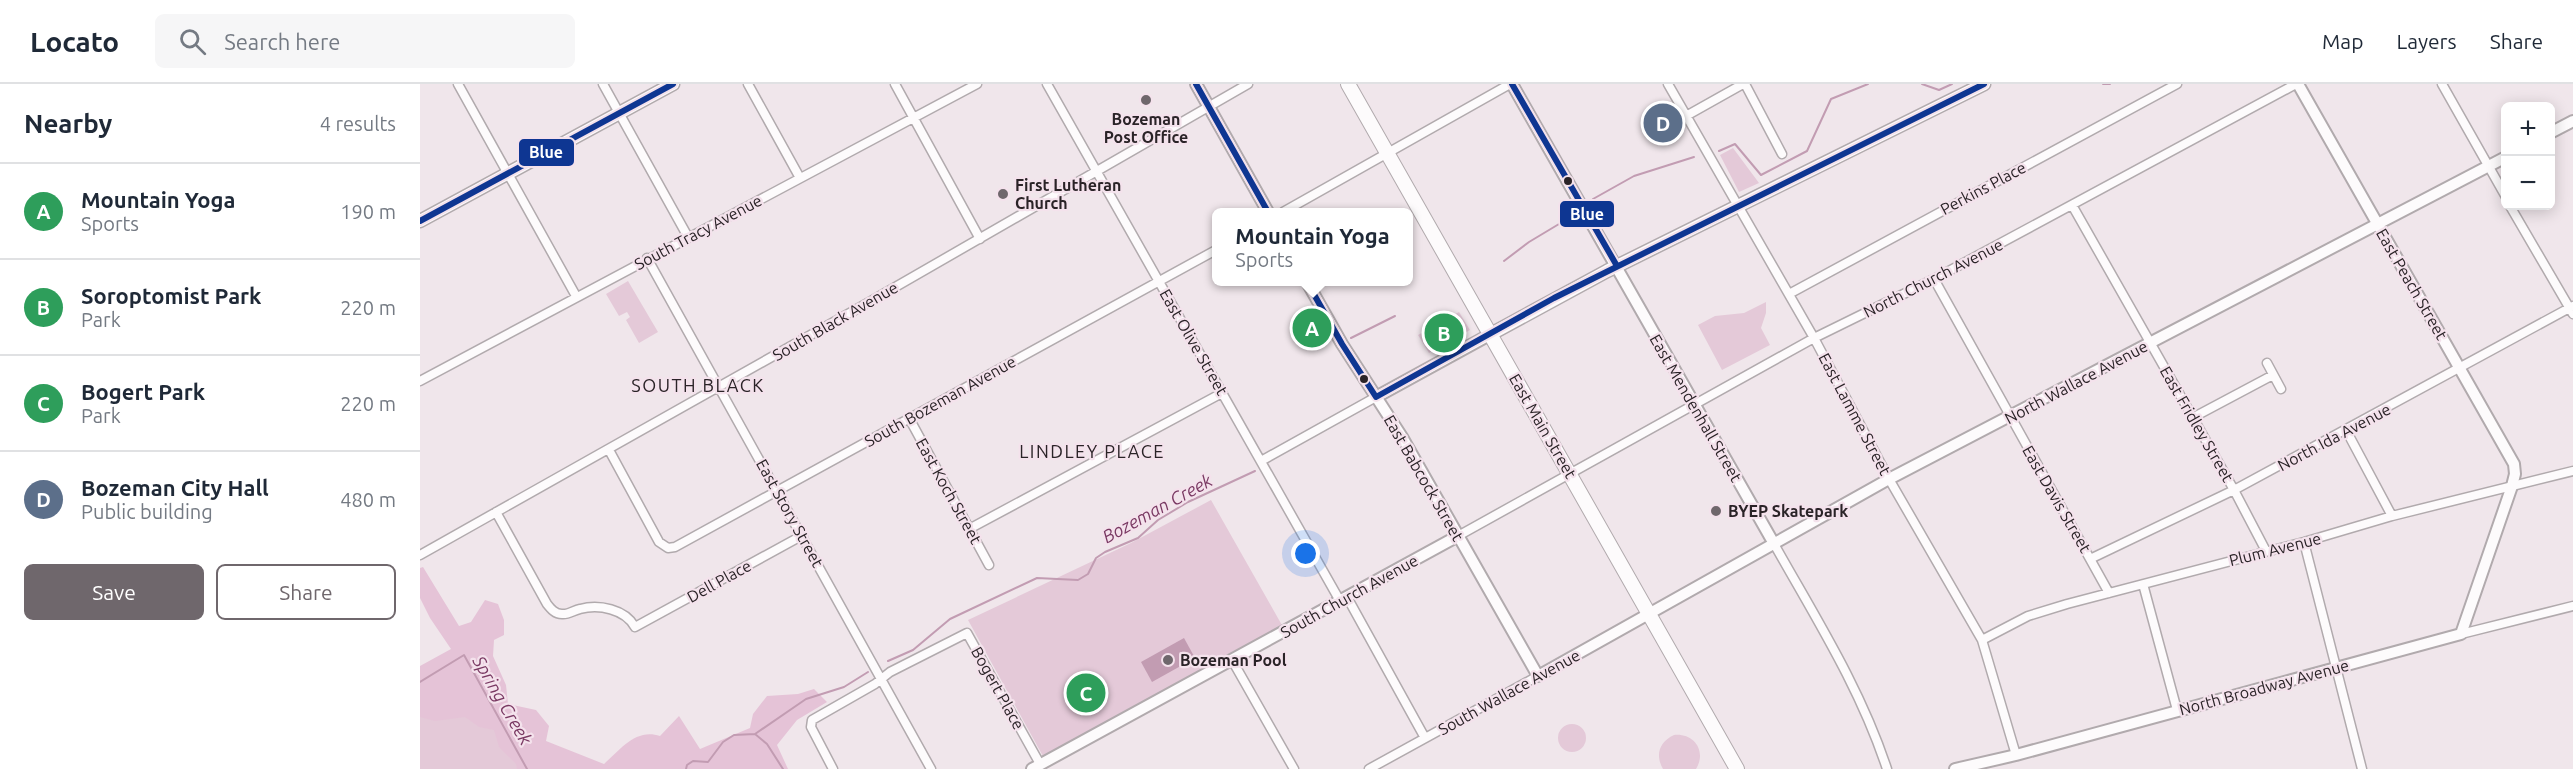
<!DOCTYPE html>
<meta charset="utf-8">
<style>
:root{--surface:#fff;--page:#f6f6f7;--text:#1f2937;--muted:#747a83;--line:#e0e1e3;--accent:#6f676c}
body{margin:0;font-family:Ubuntu,sans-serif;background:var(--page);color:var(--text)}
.controls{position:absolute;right:18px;top:18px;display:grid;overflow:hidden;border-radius:9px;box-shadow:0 3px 15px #0003}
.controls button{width:54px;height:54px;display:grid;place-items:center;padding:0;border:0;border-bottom:2px solid var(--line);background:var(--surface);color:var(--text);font:30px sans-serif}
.you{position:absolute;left:886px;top:470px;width:21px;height:21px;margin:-15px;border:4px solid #fff;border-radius:50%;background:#1a73e8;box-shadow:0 0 0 9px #1a73e833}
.badge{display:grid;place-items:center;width:39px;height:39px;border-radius:50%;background:var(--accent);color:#fff;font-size:20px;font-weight:700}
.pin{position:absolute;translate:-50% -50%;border:3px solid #fff;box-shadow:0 2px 6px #0006}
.popup{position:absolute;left:792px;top:124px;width:201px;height:78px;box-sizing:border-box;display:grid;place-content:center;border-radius:9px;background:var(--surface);filter:drop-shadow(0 2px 4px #0005);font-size:20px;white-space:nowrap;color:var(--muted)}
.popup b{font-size:22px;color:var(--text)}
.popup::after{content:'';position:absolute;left:50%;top:100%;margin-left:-12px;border:12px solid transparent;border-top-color:var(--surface)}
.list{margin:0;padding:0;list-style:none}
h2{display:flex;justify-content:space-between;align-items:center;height:78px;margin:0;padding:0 24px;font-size:26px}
h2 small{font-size:20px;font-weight:400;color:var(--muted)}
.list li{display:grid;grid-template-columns:39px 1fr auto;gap:18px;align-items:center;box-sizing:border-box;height:96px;padding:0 24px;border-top:2px solid var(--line)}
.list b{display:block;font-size:22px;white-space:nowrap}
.list p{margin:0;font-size:20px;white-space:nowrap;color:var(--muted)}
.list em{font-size:20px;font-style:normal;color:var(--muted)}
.actions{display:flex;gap:12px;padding:18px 24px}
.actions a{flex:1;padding:14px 0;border:2px solid var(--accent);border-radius:9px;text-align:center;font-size:21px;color:var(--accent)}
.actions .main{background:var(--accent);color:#fff}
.icon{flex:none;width:33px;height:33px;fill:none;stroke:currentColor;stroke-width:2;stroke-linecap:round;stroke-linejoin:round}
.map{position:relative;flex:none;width:2153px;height:685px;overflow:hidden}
header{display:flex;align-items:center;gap:36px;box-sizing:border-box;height:84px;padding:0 30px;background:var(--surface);border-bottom:2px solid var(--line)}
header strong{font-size:28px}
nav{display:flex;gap:33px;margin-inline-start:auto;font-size:21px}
.search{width:420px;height:54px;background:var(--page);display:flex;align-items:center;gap:15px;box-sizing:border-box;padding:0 21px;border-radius:9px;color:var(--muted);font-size:22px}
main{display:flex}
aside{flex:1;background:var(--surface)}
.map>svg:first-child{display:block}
.green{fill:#e4c9d8}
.forest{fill:#e5c3d7}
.water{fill:#c29cb2}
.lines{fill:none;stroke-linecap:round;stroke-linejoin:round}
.stream{stroke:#c29cb2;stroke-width:2}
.minor-casing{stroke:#b1aaad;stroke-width:11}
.tertiary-casing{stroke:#b1aaad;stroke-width:14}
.secondary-casing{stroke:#b1aaad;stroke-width:15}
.trunk-casing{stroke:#b1aaad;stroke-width:16}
.minor{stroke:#fdfbfc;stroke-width:8}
.tertiary{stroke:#fdfbfc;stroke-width:10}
.secondary{stroke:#fdfbfc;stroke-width:12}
.trunk{stroke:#fdfbfc;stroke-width:14}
.bus-1-casing{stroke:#f4e2ec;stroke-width:10}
.bus-1{stroke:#0e3692;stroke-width:6}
.poi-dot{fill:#6f676c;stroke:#f4e2ec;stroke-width:2}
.bus-dot{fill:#2a2327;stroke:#f4e2ec;stroke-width:2}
.labels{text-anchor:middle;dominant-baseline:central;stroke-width:4.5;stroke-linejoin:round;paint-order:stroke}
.poi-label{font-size:16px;font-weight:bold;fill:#2a2327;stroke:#f4e2ec;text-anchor:start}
.street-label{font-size:16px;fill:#2a2327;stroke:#f4e2ec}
.neighbourhood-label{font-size:18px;letter-spacing:1.5px;fill:#2a2327;stroke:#f4e2ec}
.water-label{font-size:18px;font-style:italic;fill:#793862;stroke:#f4e2ec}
.line-badge{stroke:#f4e2ec;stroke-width:2}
.badge-label{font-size:16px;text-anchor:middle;font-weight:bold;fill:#fff}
</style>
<header>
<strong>Locato</strong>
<div class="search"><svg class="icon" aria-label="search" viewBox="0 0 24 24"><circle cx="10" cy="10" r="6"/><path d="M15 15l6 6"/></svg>Search here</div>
<nav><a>Map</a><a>Layers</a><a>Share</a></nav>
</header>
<main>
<aside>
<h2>Nearby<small>4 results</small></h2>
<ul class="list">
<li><span class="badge" style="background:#2e9e5b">A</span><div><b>Mountain Yoga</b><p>Sports</p></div><em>190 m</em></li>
<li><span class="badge" style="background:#2e9e5b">B</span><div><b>Soroptomist Park</b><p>Park</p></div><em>220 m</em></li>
<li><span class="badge" style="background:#2e9e5b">C</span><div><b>Bogert Park</b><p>Park</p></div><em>220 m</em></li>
<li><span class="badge" style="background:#5c6f8a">D</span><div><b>Bozeman City Hall</b><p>Public building</p></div><em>480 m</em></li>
</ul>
<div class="actions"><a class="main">Save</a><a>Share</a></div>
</aside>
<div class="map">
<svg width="2153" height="685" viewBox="0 0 2153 685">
<rect width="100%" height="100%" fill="#f0e6eb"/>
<!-- green -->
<path class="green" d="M1313,64L1339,99L1319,108L1300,71Z
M208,197L238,248L219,259L206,236L210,233L207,228L199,232L186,210Z
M1346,218V229L1341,244L1350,261L1302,286L1278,241L1295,232L1324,229Z
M1039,228L1050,246L1009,269L998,251Z
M791,416L863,543L624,674L548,536L711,459Z
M0,585L115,677L155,685H0Z
M1138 654a14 14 0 1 1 28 0a14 14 0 1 1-28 0Z
M1254,651C1274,649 1287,667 1276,685H1243C1235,671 1239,658 1254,651Z"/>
<!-- forest -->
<path class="forest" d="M3,483L39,542L51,538L65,516L78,520L84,536V551L74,556L73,572L86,601L88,620L116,626L129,642L126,657L184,680C201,665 216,644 240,652L259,632L280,665L330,644L333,630L347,612L378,610L394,605L407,618L377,636L357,661L368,685H97L96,680L79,663L74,646L59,643L45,633L15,637L0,633V582L31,565L10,534L0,514V484Z"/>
<!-- water -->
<path class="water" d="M764,554L775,574L732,598L721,578Z"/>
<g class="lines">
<!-- stream -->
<path class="stream" d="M1502,0L1519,6L1532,0
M1683,0H1690
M1299,67L1315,60L1341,91L1387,67L1411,15L1448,0
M1173,115L1214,92L1274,73
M1084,177L1109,158L1154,131
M931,254L975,232
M468,577L493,566L530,535L617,494L658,496L668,490L676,474L685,468L718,454L738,436L768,418L835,387
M0,598L44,571L107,685
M335,650L347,660L363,685
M266,685L267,681L273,677L288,678L303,658L314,651L335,650L386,615L424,603L448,588"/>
<!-- minor casing -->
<g class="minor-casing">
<path id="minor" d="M38,0L156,212
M183,0L268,153
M328,0L380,94
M475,0L560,155
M627,0L920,517
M1248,0L1394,254L1469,395L1562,556L1596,671
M1325,0L1362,70
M2022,0L2086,113
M1266,32L1323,0
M1652,121L1814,406L1846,467
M2090,122L2153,230
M863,128L1090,0
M227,174L511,685
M1514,195L1689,509
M1369,210L1757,0
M1847,279L1861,305
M0,297L557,0
M1774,333L1853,291
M489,334L569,481
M1926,346L1972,432
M189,366L239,458L248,464L255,463L796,166
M841,377L956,313
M76,428L127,520C131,525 135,530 142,530C148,531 154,526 160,525C179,520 205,525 215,543L383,451
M549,445L802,309
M1038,452L1394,254L1514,195L1876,0
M1353,458C1395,533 1440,603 1467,685
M1884,458L1942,685
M0,471L451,217L828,0
M1670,475L1814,406L2153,222
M1723,500L1757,626
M927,513L1005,654
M2041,550L2153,522
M1562,556L1608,532L1647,520L1884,458L1972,432L2153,387
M812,576L874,685
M413,685L391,643L392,636L455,600L470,588L547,549L620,680
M949,685L1118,592"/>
</g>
<!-- tertiary casing -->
<g class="tertiary-casing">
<path id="tertiary" d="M776,0L848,128
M1092,0L1353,458
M2130,49L2153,37
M887,198L922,260L982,353L1118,592L1469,395L2086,73
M956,313L1071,250
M612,685L1038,452
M1535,685L1596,671L2041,550L2092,402L2095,390L2094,380L1878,0"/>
</g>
<!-- secondary casing -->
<g class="secondary-casing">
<path id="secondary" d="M0,137L253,0
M1071,250L1187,187L1564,0"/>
</g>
<!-- trunk casing -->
<g class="trunk-casing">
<path id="trunk" d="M928,0L1317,685"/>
</g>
<!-- minor -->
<use href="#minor" class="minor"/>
<!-- tertiary -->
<use href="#tertiary" class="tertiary"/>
<!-- secondary -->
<use href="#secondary" class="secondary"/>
<!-- trunk -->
<use href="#trunk" class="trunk"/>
<!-- bus-1 casing -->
<g class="bus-1-casing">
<path id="bus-1" d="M776,0L848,128
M1092,0L1197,182
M0,137L253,0
M887,198L922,260L956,313L1134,214L1564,0"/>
</g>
<!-- bus-1 -->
<use href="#bus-1" class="bus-1"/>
</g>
<!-- markers -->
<g class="poi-dot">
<circle cx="726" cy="16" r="6"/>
<circle cx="583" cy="110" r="6"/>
<circle cx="1296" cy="427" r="6"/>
<circle cx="748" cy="576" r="6"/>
</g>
<g class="bus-dot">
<circle cx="1148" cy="97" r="5"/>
<circle cx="944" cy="295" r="5"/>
</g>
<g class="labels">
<!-- poi labels -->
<g class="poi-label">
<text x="726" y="35" text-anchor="middle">Bozeman<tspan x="726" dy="18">Post Office</tspan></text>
<text x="595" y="101">First Lutheran<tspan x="595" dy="18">Church</tspan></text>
<text x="1308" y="427">BYEP Skatepark</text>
<text x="760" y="576">Bozeman Pool</text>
</g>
<!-- street labels -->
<g class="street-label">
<text transform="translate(1563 104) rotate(-28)">Perkins Place</text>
<text transform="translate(278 148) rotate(-28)">South Tracy Avenue</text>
<text transform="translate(1513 194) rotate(-27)">North Church Avenue</text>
<text transform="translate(1992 200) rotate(60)">East Peach Street</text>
<text transform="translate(415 237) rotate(-30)">South Black Avenue</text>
<text transform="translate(774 258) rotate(60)">East Olive Street</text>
<text transform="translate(1656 298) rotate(-28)">North Wallace Avenue</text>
<text transform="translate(520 317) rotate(-29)">South Bozeman Avenue</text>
<text transform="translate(1276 324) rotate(60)">East Mendenhall Street</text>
<text transform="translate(1435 330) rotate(62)">East Lamme Street</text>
<text transform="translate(1777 340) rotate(60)">East Fridley Street</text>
<text transform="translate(1123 342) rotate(60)">East Main Street</text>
<text transform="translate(1914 353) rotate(-28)">North Ida Avenue</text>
<text transform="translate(1004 394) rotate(60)">East Babcock Street</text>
<text transform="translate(529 407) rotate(61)">East Koch Street</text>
<text transform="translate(1637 415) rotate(60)">East Davis Street</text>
<text transform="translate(370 429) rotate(61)">East Story Street</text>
<text transform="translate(1855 465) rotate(-14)">Plum Avenue</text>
<text transform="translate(299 497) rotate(-29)">Dell Place</text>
<text transform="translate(929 512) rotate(-29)">South Church Avenue</text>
<text transform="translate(1844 603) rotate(-15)">North Broadway Avenue</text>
<text transform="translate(578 604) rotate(61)">Bogert Place</text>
<text transform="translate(1089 608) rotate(-29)">South Wallace Avenue</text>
</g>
<!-- neighbourhood labels -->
<g class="neighbourhood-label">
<text x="278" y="301">SOUTH BLACK</text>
<text x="672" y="367">LINDLEY PLACE</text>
</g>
<!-- water labels -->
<g class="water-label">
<text transform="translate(737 424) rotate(-29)">Bozeman Creek</text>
<text transform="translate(83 616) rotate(60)">Spring Creek</text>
</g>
</g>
<g class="line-badge">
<rect x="98" y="54" width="57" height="29" rx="6" fill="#0e3692"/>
<rect x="1139" y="116" width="56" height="28" rx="6" fill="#0e3692"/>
</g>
<g class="badge-label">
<text x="126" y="74">Blue</text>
<text x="1167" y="136">Blue</text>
</g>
</svg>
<div class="controls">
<button>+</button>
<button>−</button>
</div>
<div class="you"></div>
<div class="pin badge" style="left:892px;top:244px;background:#2e9e5b">A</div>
<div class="popup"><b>Mountain Yoga</b>Sports</div>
<div class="pin badge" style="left:1024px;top:249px;background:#2e9e5b">B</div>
<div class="pin badge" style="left:666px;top:609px;background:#2e9e5b">C</div>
<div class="pin badge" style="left:1243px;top:39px;background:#5c6f8a">D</div>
</div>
</main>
